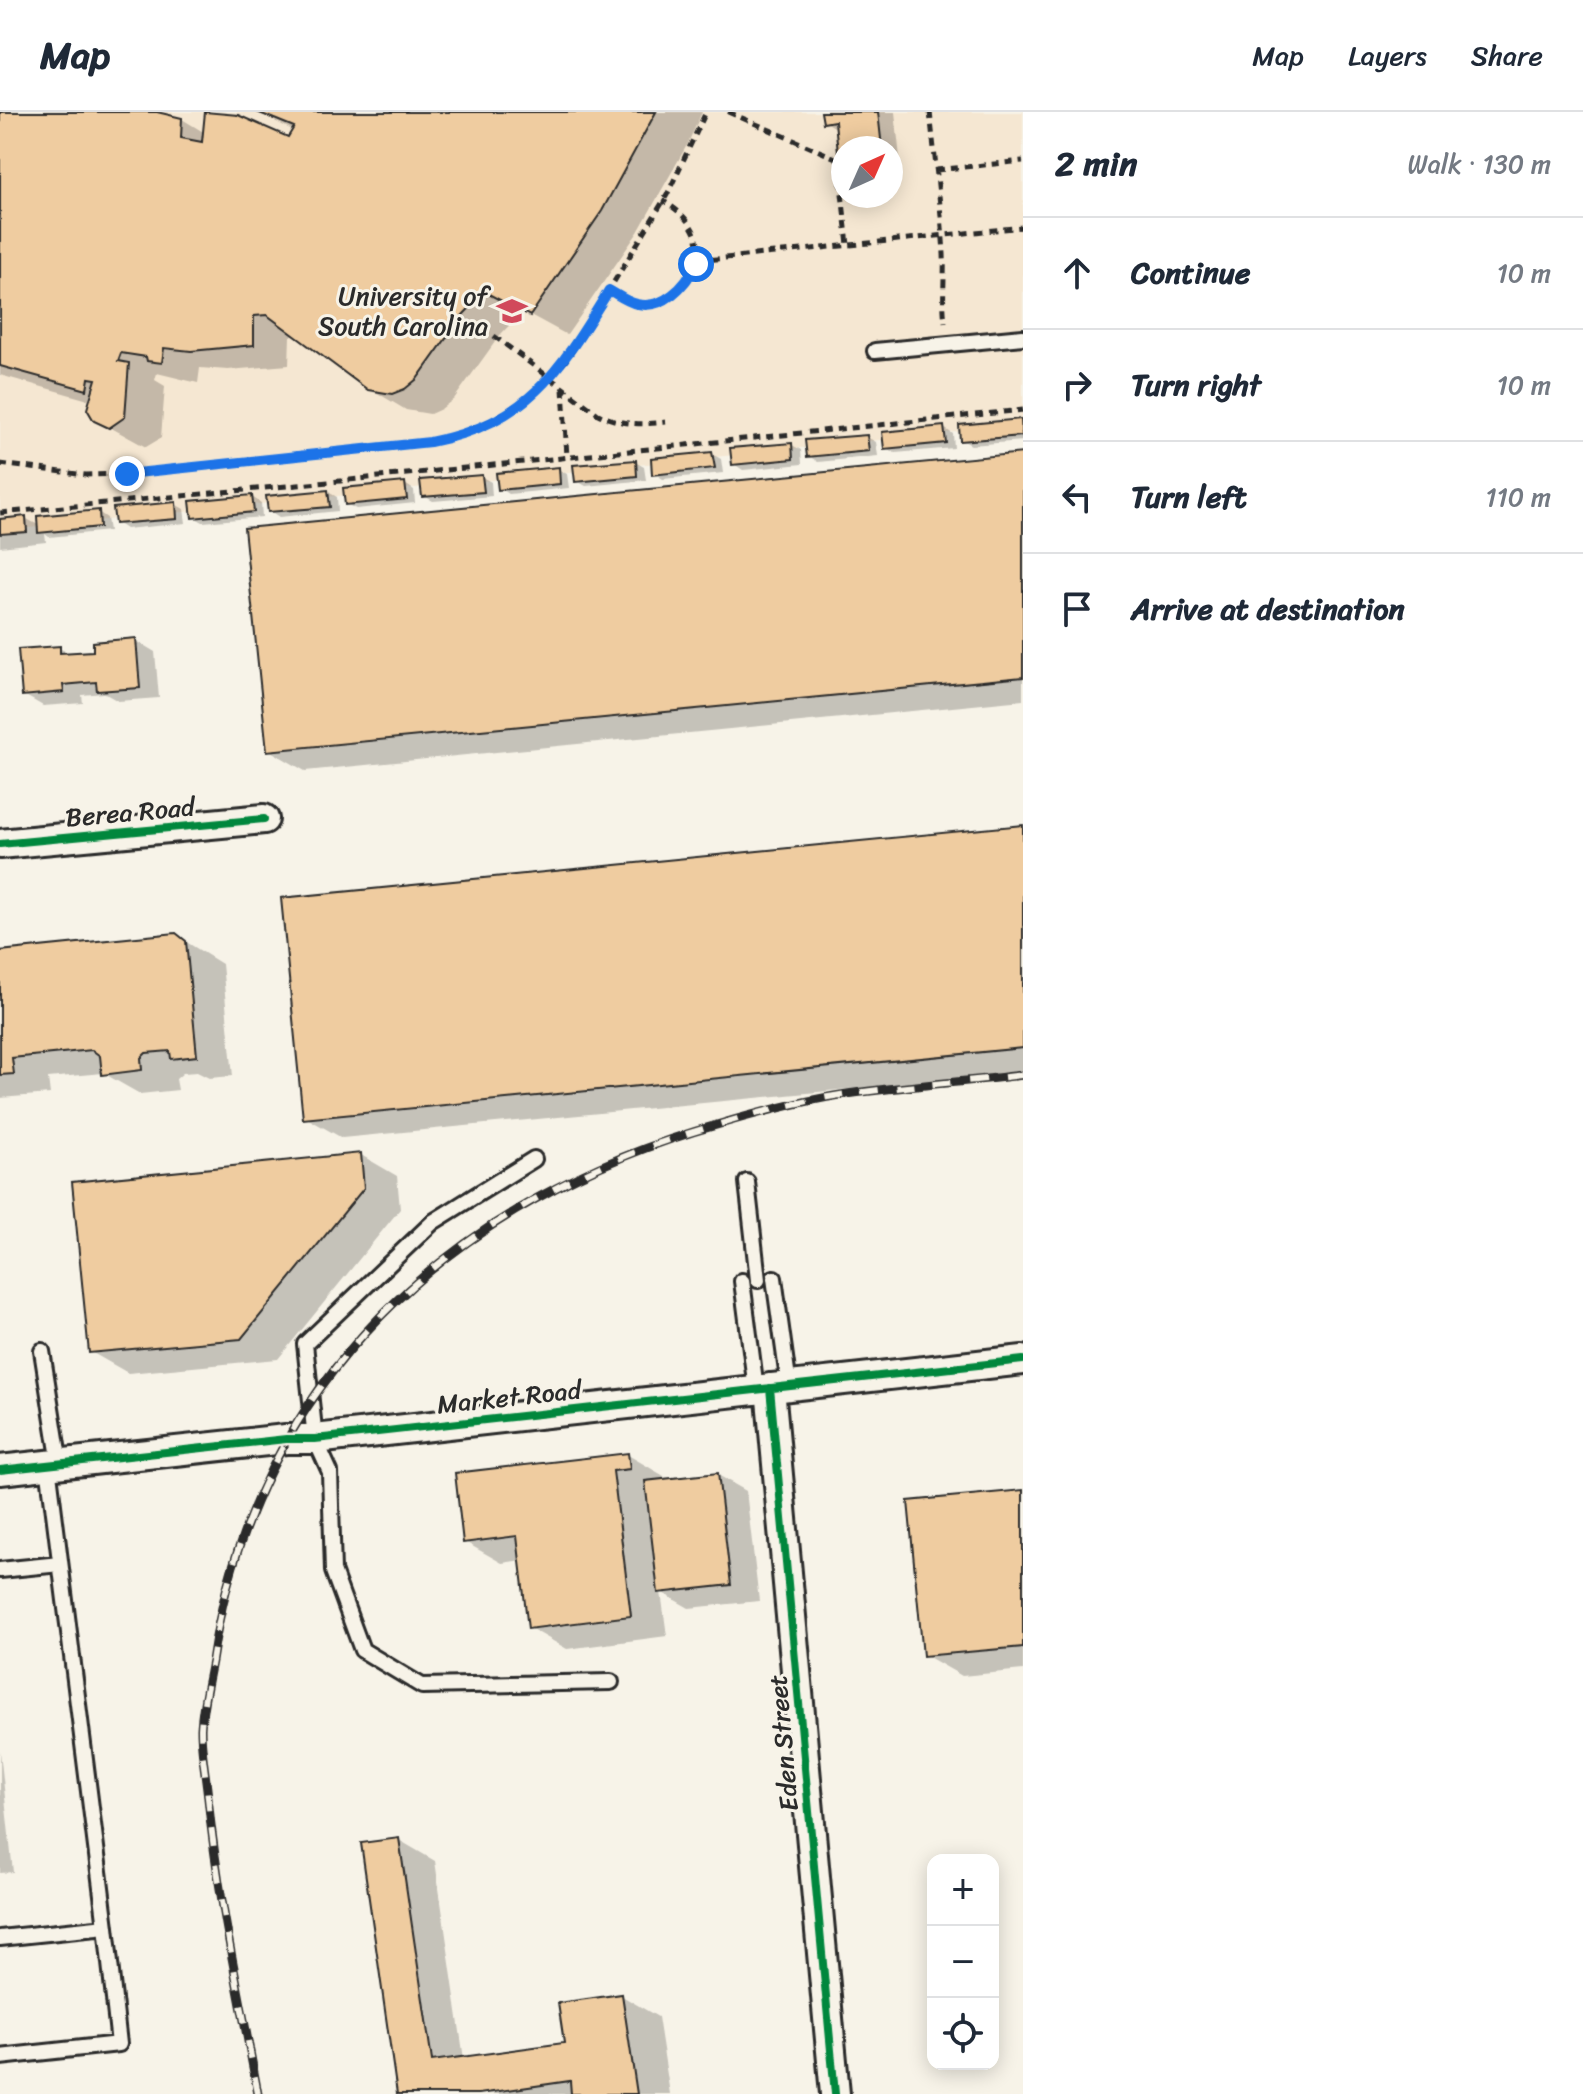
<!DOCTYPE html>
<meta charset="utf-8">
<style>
:root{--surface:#fff;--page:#f6f6f7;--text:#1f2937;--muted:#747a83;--line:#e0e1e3}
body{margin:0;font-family:Sriracha,sans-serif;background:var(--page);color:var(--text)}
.controls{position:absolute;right:24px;bottom:24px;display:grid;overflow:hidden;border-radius:16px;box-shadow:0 4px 20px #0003}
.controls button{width:72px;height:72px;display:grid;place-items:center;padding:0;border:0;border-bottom:2px solid var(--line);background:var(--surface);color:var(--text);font:40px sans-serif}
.compass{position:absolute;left:831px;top:24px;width:72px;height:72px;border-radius:50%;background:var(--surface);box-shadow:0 4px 20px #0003;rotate:45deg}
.stop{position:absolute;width:24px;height:24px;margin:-18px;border:6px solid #1a73e8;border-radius:50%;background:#fff}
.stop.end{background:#1a73e8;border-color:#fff;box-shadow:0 2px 8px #0008}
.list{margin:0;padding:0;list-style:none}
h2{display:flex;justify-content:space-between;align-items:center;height:104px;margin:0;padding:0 32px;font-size:34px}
h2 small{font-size:26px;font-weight:400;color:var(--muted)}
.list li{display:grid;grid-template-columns:52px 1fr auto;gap:24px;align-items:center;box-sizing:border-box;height:112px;padding:0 32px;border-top:2px solid var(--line)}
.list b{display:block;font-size:30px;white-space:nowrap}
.list em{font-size:26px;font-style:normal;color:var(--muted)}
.icon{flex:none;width:44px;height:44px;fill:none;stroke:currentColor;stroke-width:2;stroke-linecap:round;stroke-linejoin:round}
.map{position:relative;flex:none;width:1023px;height:1982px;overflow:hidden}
header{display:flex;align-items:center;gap:48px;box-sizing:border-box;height:112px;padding:0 40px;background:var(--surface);border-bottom:2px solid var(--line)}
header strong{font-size:38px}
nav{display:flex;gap:44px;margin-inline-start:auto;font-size:28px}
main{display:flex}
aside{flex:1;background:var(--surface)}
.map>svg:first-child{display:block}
.built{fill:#f5e7d2;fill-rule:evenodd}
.shadow{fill:#0003}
.building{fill:#efcca0;stroke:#2b2b2b;stroke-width:2}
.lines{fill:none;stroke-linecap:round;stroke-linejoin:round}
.service-casing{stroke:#2b2b2b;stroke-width:20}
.minor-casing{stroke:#2b2b2b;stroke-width:34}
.path{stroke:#2b2b2b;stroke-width:5;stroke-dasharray:8 6;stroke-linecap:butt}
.service{stroke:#f7f3e8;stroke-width:14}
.minor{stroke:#f7f3e8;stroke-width:28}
.rail-casing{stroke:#2b2b2b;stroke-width:9}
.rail{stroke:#f7f3e8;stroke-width:6;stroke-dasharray:18;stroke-linecap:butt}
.cycleway-casing{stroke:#f7f3e8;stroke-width:13}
.cycleway{stroke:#00873e;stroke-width:8}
.route{stroke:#1a73e8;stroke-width:10}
.labels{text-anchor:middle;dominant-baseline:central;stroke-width:6;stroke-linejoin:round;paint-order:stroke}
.poi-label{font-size:26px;fill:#2b2b2b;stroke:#f7f3e8;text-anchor:end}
.street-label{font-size:26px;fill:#2b2b2b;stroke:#f7f3e8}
</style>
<header>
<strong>Map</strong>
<nav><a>Map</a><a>Layers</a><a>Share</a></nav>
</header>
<main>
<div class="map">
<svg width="1023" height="1982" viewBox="0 0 1023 1982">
<rect width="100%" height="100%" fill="#f7f3e8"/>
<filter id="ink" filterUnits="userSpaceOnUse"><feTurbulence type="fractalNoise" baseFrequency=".0125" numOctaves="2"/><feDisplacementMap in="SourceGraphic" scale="16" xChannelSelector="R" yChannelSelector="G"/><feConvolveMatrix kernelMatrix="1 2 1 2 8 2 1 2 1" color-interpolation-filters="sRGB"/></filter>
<g filter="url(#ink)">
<!-- built -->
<path class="built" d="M0,0H1023V313L0,419ZM843,36H891V84H843Z"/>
<!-- shadow -->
<path class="shadow" d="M0,0H150L182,7L205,21L207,0L237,5L289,27L294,19L257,0H702L687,33L638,120L567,223L523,199L500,223L454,287L441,297L430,302L406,298L369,276L297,224H290L289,253L228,258L200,256L198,271L157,261L155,268L165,274L161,326L146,335L95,307L92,289L0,263Z
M824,0H895L900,46L891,47V36H843V41L840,40L836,16L824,9Z
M1020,309L1023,311V329L971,333L962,328Z
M944,316L953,322L954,336L895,341L886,336Z
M867,325L876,330L878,344L818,350L809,344Z
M792,333L801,338L802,352L743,358L734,352Z
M712,342L721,347L723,361L663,367L654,361Z
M1023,343V588L305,659L269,638Z
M635,350L644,355L646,368L586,374L577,369Z
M558,357L567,362L569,376L509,382L500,376Z
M482,365L491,370L492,384L433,389L424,384Z
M405,372L414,378L415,391L356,397L346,392Z
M328,380L337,385L338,399L279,405L270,399Z
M252,385L261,391L262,405L203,410L194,405Z
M175,392L184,397L186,411L126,417L117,411Z
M98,400L107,406L109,419L49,425L45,422L46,430L0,435V409L25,406L40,414Z
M135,528L155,540L159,586L118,589L104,581L82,583L83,591L43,594L24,583L59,536L71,542L95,540Z
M1023,715V960L342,1026L305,1005Z
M175,823L222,852L233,964L209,966L197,960L183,961L176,967L178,978L140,982L103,961L48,966L50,982L0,986V838L5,841Z
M361,1043L397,1064L400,1097L278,1247L128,1261L91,1240Z
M628,1343L664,1364V1369L718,1363L746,1379L759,1489L689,1496L661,1480L667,1524L567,1537L530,1516L522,1448L502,1451L465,1430Z
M1023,1380V1558L962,1564L925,1543Z
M0,1639L13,1760L0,1761Z
M399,1728L435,1749L464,1947L566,1932L622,1884L658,1905L670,1982H399Z"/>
<!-- building -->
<path class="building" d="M0,0H157L182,6L181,26L202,30L205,0L238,3L288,25L294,15L257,0H656L602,99L530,204L485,180L463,203L417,267L405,277L392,282L368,278L267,203L254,204V233L191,239L164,236L162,251L147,249L146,245L121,241L118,249L129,251L125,305L109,316L94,309L87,297L96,267L89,266L87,278L0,254Z
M821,0H878L882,36H843V40L838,41L835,9L823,11Z
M1021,307L1022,324L960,329L959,313Z
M944,314L946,331L884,337L882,320Z
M867,323L869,339L807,345L805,328Z
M792,331L793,347L732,353L730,336Z
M712,340L715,356L652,363L651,346Z
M1023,341V565L267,639L244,416Z
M636,348L637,364L575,370L573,353Z
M559,355L560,372L498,378L496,361Z
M482,363L484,380L422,385L420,368Z
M405,370L407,387L345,393L343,376Z
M328,378L330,395L268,400L266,384Z
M252,383L254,400L192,406L190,389Z
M176,390L177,407L115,412L113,396Z
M99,398L100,415L38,421L37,404Z
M26,404L27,420L0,422V407Z
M136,526L140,576L97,579L96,570L63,573L64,580L22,584L18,537L60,534V541L93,539V530Z
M1023,713V936L303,1007L281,786Z
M176,821L186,829L197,944L171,947L170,939L146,941L141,946L142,958L102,963L100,944L92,938L12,946L14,962L0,963V839Z
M361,1041L364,1076L241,1227L89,1241L72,1070Z
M628,1341L630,1357L613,1359L631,1504L528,1517L517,1424L463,1431L455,1361Z
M718,1361L731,1473L658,1481L645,1369Z
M1023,1378V1535L923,1544L908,1389Z
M399,1726L432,1949L564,1931L558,1891L622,1882L637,1982H571L570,1969L479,1982H397L361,1731Z"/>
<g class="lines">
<!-- service casing -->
<g class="service-casing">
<path id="service" d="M875,239L1023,225
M534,1047L433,1110L305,1232L315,1327L330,1360L333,1459L362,1538L422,1574L611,1570
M747,1070L758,1168
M774,1166L789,1274
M742,1169L756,1277
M42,1239L60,1352
M0,1458L60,1452
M0,1826L106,1815L48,1353
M0,1945L119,1932L106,1815"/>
</g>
<!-- minor casing -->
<g class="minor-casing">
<path id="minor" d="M0,732L264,707
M770,1276L835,1982
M0,1358L286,1327H315L1023,1248"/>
</g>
<!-- path -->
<path class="path" d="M728,0L838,47L848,133
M930,0C935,47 941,95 944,142C945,165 942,187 945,210
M936,58L1023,49
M697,149L1023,115
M609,178C621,185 634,194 649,193C659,192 669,185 677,179C713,149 701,110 663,89
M494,224L598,302C621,313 641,313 666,310
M563,276L567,345
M0,352L86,363L127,362L430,330C487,318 531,291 568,245L667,83L706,0
M0,401L340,369L1023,298"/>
<!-- service -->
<use href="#service" class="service"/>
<!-- minor -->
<use href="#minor" class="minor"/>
<!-- rail casing -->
<g class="rail-casing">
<path id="rail" d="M258,1982C240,1884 218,1786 208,1686C206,1664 201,1640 201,1617C202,1595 208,1571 212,1549C253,1269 454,1086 720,1012C761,1000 805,988 847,982C905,974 964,970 1023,963"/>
</g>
<!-- rail -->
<use href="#rail" class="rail"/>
<!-- cycleway casing -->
<g class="cycleway-casing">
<path id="cycleway" d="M0,732L264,707
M770,1276L835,1982
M0,1358L286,1327H315L1023,1248"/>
</g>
<!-- cycleway -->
<use href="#cycleway" class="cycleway"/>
</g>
</g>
<g class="lines" filter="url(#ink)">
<!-- route -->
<path class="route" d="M127,362L430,330C530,310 559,259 609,178C618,183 627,190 637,192C663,198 686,174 696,152"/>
</g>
<!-- icons -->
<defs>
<g id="university-bare" transform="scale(2.4)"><path d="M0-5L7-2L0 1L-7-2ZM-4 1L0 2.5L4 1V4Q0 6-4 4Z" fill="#d1495b" stroke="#f7f3e8" stroke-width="2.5" paint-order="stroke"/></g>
</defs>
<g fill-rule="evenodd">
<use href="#university-bare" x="512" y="199"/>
</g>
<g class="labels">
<!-- poi labels -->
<g class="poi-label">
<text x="488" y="184">University of<tspan x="488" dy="30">South Carolina</tspan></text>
</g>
<!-- street labels -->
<g class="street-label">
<text transform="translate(130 700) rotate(-5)">Berea Road</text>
<text transform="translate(509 1285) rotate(-6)">Market Road</text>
<text transform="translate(783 1631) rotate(-95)">Eden Street</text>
</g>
</g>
</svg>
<div class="controls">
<button>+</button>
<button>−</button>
<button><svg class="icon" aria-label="locate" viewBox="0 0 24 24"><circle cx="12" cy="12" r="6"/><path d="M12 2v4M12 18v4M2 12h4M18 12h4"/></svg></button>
</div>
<svg class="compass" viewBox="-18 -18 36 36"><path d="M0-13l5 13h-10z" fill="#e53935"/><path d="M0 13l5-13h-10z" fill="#747a83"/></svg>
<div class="stop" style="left:696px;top:152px"></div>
<div class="stop end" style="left:127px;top:362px"></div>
</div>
<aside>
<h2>2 min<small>Walk · 130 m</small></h2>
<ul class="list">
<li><svg class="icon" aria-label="ahead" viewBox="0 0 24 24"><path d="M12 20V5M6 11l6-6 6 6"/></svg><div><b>Continue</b></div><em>10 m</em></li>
<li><svg class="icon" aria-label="right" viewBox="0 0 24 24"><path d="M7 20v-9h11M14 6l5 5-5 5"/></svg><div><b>Turn right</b></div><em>10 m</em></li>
<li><svg class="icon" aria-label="left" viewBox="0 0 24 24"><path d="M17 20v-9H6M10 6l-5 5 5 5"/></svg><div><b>Turn left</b></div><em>110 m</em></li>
<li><svg class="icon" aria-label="arrive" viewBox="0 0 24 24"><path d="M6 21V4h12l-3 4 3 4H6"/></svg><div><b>Arrive at destination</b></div></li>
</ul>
</aside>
</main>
